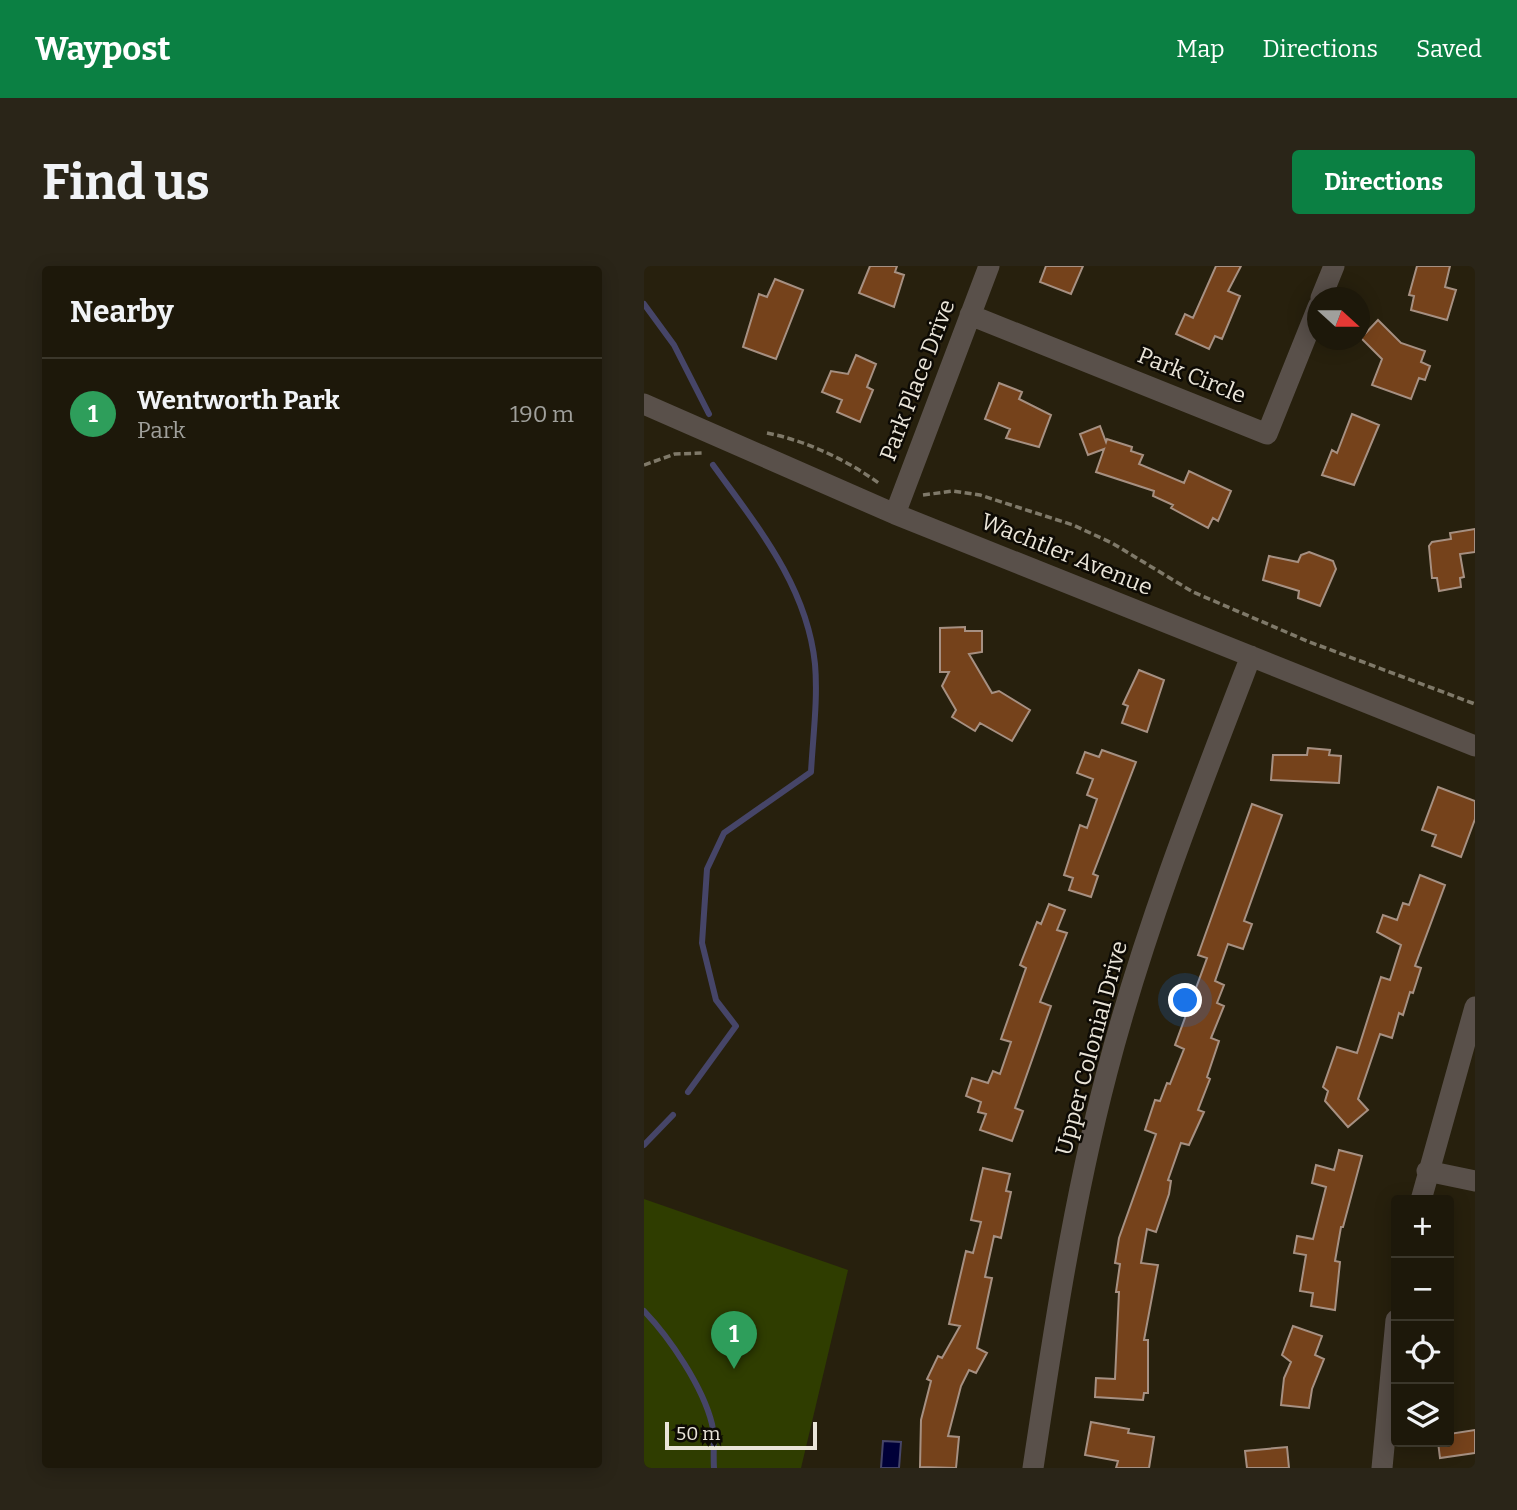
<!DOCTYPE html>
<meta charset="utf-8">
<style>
:root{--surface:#1d180a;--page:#2a2518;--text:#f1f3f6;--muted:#a0a09c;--line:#3b372b;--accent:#0b8043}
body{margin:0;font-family:Bitter,serif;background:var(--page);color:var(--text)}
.controls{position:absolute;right:21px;bottom:21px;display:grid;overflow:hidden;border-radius:7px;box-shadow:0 4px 18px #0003}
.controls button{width:63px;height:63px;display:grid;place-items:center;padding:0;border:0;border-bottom:2px solid var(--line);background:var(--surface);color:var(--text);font:35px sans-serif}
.compass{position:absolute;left:663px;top:21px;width:63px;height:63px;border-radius:50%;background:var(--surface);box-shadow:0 4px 18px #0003;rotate:111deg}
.scale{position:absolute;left:21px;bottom:18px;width:152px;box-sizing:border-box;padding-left:7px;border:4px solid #eae5d9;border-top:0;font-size:19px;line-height:24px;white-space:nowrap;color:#eae5d9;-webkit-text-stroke:5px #0d0a04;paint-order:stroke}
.you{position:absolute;left:542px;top:735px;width:24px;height:24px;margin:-18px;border:5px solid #fff;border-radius:50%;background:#1a73e8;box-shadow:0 0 0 10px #1a73e833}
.badge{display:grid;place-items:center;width:46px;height:46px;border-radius:50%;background:var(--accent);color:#fff;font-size:23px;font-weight:700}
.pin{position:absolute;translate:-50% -58px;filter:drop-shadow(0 2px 4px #0008)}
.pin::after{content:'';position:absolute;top:37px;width:24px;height:21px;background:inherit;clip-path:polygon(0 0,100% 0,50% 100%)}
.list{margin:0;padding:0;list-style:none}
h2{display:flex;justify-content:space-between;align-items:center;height:91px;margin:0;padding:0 28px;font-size:30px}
h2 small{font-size:23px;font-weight:400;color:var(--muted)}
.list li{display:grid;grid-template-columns:46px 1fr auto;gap:21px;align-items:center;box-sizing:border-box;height:112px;padding:0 28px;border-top:2px solid var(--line)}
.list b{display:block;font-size:26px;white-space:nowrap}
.list p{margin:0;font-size:23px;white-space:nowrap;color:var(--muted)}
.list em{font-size:23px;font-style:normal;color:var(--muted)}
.icon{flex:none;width:38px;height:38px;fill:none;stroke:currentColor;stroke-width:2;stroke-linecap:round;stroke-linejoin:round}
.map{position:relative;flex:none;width:831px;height:1202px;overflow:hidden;border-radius:7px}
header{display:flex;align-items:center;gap:42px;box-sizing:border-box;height:98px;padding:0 35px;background:var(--accent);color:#fff}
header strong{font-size:33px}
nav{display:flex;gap:38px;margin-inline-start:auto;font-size:24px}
.intro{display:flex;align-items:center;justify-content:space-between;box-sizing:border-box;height:168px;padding:0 42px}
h1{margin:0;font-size:49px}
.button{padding:18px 32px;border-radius:7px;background:var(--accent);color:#fff;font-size:24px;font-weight:700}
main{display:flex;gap:42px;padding:0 42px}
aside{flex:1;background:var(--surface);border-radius:7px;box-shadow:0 4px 18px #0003}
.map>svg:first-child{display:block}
.green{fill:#2f3d00}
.water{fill:#000038;stroke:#464568;stroke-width:2}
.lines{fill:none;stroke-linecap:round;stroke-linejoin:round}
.stream{stroke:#464568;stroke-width:6}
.building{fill:#75421b;stroke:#a69082;stroke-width:2}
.path{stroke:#7f7969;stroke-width:3.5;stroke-dasharray:7 3.5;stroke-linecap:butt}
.minor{stroke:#59504a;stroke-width:21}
.labels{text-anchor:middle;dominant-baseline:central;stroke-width:5;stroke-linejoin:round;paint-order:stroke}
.street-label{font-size:23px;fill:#eae5d9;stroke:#0d0a04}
</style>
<header>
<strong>Waypost</strong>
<nav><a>Map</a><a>Directions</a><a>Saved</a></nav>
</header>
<div class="intro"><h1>Find us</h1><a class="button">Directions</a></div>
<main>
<aside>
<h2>Nearby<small></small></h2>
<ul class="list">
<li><span class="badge" style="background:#2e9e5b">1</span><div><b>Wentworth Park</b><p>Park</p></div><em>190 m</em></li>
</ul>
</aside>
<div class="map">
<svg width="831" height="1202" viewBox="0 0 831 1202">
<rect width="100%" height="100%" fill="#27200d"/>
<!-- green -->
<path class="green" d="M0,933L204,1004L157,1202H0Z"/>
<!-- water -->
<path class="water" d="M239,1175L257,1176L255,1202H237Z"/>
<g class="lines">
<!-- stream -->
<path class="stream" d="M0,38L30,79L65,148
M44,826L92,760L72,734L58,677L63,603L80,567L167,506C169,470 174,433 171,398C163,320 113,260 69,199
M0,879L29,849
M0,1045C26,1072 59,1121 68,1158C71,1171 69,1188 70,1202"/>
</g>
<!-- building -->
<path class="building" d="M226,0H253L251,6L260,9L250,41L215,27Z
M402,0H439L427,28L396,16Z
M572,0H597L584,25L596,30L578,73L571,70L565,83L532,68L541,48L549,52Z
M773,0H806L801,21L812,24L803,54L767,44L770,30L765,29Z
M131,13L159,24L132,93L99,81L115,28L123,31Z
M734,54L757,77L781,85L777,96L786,100L781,114L775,112L767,133L728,119L738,93L717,72Z
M212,89L232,98L223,121L229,124L216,156L193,146L198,134L178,126L187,105L204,108Z
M355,117L378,126L375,133L407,149L395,181L362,172L366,163L341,153Z
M708,148L735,159L710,219L678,209L688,184L693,187Z
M456,160L462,176L463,173L488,181L487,185L499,189L495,198L540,217L545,205L587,225L574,255L569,252L564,262L527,242L529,239L509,230L510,225L452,206L460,183L444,189L436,168Z
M831,263V286L816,288L820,311L816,312L817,321L795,325L793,312H788L785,280L788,276L807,273L806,267Z
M665,286L689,295L692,303L676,340L654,332L655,325L619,314L625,290L654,296L657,289Z
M321,361V365H338V386L325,388L348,427L355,425L386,444L368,475L336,457L331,465L308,451L312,444L298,420L305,406H296V362Z
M495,404L520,414L503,466L478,457L484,440L479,438Z
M664,482L686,484L685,489L697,490L695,517L627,514L629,489H663Z
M458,484L492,496L449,608L454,610L447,631L425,624L429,612L420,609L436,559L443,562L453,533L443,529L449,513L433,507L441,486L455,491Z
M794,521L831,535V553L817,591L788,580L792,569L778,564Z
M608,538L638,549L600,655L608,658L599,683L584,678L571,715L580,719L573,737L580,740L567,772L575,775L563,811L566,813L554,844L560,846L545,879L537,877L524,914L527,915L525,928L512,966L503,963L497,997L514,999L500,1074H504V1127H500L499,1134L451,1131L452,1112L471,1113L475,1026H472L476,998L471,997L475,972L512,868L501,864L511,834L516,835L523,817L526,818L540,783L531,779L563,692L554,689Z
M776,609L801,619L771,700L777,702L769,727L766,726L759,749L755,747L748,772L736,768L714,833L724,844L704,861L681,835L684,825L679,821L693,781L713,787L737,711L746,714L757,679L733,666L739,649L753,654L759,637L765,639Z
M405,638L421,644L413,664L423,667L396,736L407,740L371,842L379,845L368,875L336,864L342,848L334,846L337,836L322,830L328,812L344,817L349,805L356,808L367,776L357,773L382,702L376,699L393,656L397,658Z
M695,884L718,890L699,961H697L691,995L696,996L691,1044L667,1040L669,1027L656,1025L662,989L650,987L653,970L669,973L682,921L668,917L672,899L690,904Z
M339,902L366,908L362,925L367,926L357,972L350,970L341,1011L348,1012L333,1082L343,1087L332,1107L325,1104L317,1120L304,1170L315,1171L312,1202L276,1201L277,1154L287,1115L283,1113L294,1090L298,1092L316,1060L305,1058L322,985L329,987L337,956L327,954Z
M649,1060L678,1070L671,1089L680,1093L668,1123L665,1142L637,1139L640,1112L647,1096L638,1089Z
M447,1156L485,1163L484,1167L510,1171L505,1202H472L474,1195L441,1189Z
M831,1164V1187L796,1192L794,1176H805V1168Z
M643,1181L645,1202H603L601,1185Z"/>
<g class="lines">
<!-- path -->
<path class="path" d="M123,167C163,175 203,194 236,218
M0,199L31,188L58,187
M279,229L309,225L336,229L429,259L468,277L549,326L663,375L831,438"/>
<!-- minor -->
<path class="minor" d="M677,32L690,0
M326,49L623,168L674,41
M0,138L251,248L831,480
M251,248L345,0
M783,905L831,915
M777,934L831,741
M389,1202C409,1069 429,936 463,806C500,664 554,527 607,390
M738,1202L752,1054"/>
</g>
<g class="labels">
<!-- street labels -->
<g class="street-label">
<text transform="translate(548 109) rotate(22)">Park Circle</text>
<text transform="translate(273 114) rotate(-69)">Park Place Drive</text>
<text transform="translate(423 288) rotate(22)">Wachtler Avenue</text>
<text transform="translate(447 782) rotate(-75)">Upper Colonial Drive</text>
</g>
</g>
</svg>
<div class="controls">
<button>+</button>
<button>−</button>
<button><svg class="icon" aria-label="locate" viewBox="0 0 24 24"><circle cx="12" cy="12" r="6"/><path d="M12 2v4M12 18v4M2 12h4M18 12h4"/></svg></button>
<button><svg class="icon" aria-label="layers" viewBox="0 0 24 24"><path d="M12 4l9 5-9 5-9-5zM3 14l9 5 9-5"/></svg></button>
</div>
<svg class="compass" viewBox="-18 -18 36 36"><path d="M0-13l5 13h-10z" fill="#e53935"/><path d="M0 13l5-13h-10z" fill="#a0a09c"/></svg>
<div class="scale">50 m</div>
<div class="you"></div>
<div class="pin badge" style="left:90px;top:1103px;background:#2e9e5b">1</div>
</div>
</main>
